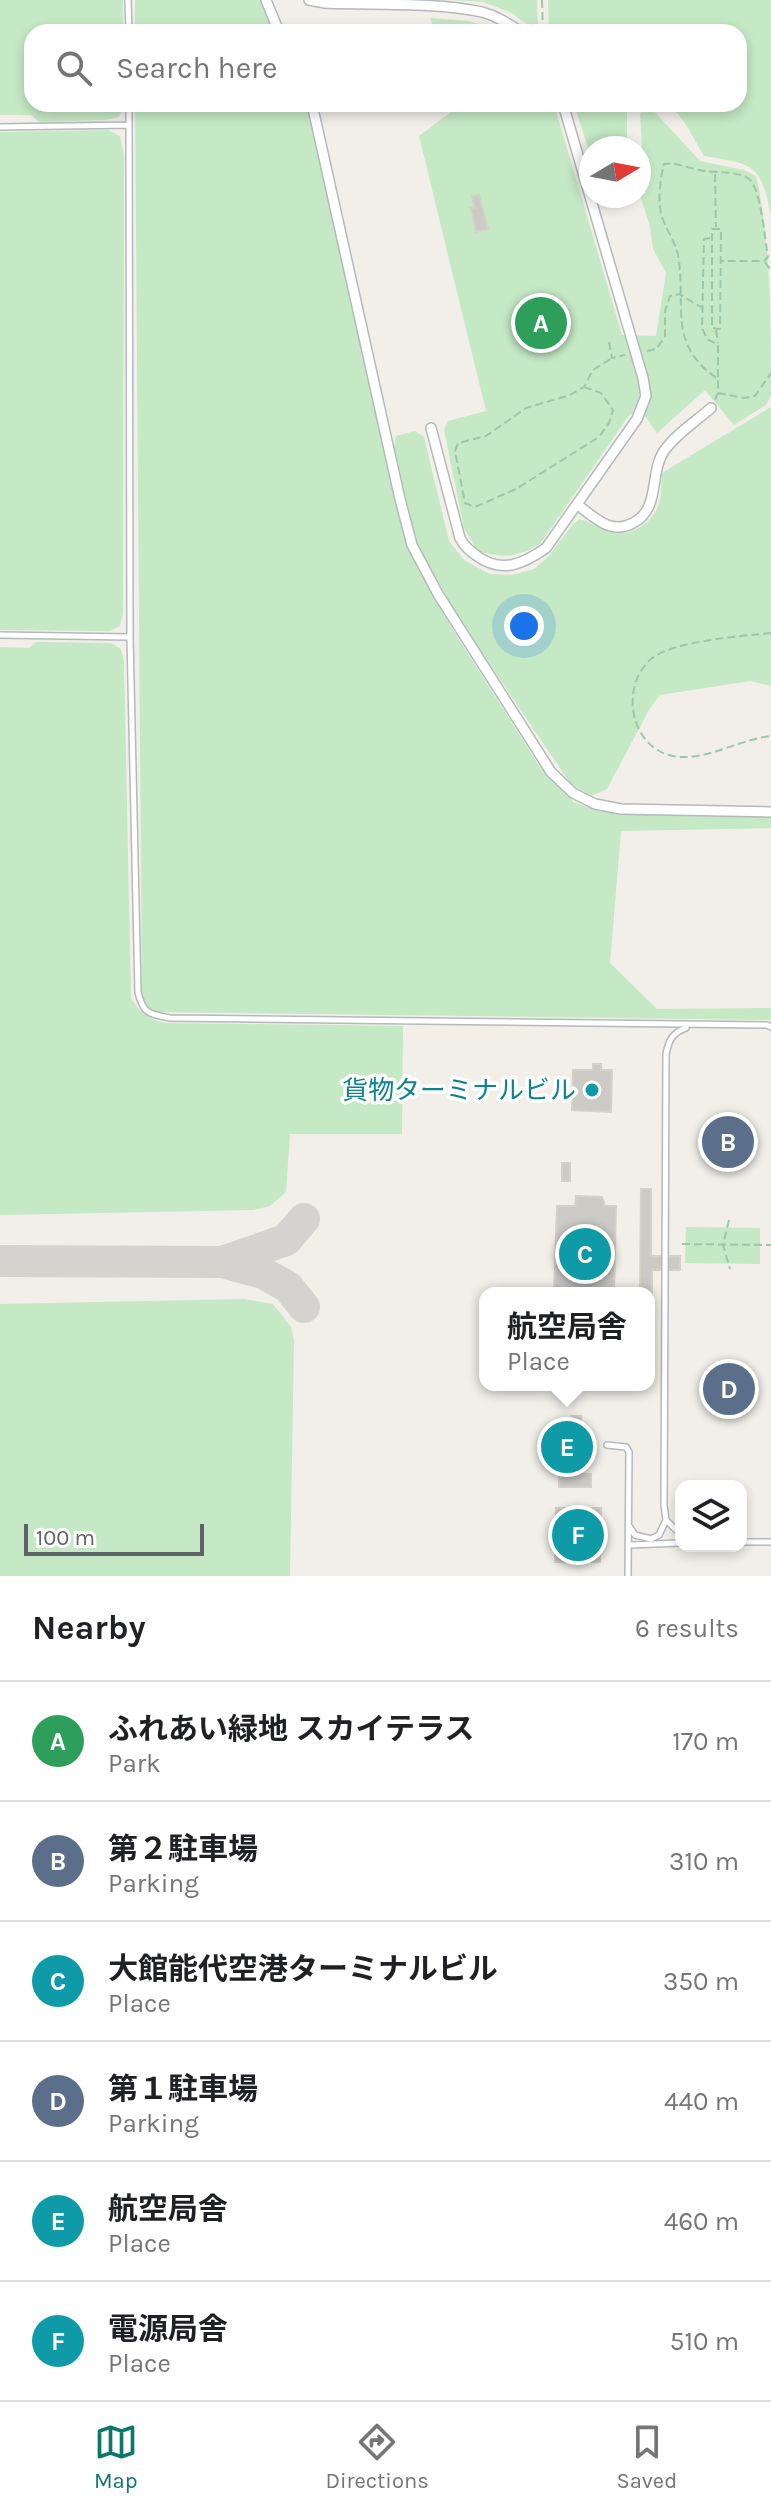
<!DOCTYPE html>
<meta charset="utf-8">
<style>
:root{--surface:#fff;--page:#f2f2f2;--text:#202124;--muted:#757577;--line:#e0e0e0;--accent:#0f766e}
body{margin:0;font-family:Karla,"Noto Sans JP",sans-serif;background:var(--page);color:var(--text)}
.controls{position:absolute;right:24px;bottom:24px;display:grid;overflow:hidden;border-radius:16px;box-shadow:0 4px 12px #0003}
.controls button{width:72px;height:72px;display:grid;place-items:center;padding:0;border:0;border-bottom:2px solid var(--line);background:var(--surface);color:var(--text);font:40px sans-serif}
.compass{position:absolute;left:579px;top:136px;width:72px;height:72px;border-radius:50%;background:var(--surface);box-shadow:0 4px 12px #0003;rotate:80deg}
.scale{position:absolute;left:24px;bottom:20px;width:180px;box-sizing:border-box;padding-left:8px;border:4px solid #5f6368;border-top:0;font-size:22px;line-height:28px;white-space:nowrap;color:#5f6368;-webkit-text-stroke:6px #fff;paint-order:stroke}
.you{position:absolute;left:524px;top:626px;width:28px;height:28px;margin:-20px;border:6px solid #fff;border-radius:50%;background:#1a73e8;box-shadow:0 0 0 12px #1a73e833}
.badge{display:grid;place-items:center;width:52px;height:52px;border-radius:50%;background:var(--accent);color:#fff;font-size:26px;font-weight:700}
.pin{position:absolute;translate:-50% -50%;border:4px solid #fff;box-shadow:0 2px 8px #0006}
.popup{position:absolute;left:479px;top:1287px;width:176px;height:104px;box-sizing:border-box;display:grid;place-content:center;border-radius:16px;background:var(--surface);filter:drop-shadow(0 2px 6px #0005);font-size:26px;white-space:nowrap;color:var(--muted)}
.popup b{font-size:30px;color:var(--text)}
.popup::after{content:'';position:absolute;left:50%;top:100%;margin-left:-16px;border:16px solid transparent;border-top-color:var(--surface)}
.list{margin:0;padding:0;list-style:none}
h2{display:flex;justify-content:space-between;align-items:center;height:104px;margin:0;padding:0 32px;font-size:34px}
h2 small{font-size:26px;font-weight:400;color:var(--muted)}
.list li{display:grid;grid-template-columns:52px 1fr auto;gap:24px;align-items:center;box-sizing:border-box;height:120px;padding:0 32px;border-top:2px solid var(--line)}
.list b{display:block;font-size:30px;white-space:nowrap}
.list p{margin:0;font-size:26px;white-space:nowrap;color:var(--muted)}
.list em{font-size:26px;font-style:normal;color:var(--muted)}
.icon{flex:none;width:44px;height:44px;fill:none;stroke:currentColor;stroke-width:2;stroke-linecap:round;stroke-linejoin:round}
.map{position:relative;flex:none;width:771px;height:1576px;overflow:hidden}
.search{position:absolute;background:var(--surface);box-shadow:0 4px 12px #0003;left:24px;right:24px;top:24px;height:88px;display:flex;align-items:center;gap:20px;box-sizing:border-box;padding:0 28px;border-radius:24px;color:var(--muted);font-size:30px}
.sheet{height:824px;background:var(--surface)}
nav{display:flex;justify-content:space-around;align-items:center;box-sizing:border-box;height:112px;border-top:2px solid var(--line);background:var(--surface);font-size:22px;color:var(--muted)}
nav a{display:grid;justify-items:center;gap:4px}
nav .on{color:var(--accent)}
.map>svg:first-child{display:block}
.green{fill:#c5e8c5}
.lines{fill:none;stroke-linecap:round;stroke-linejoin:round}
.taxiway{stroke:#d4d3d0;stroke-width:32}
.building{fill:#cccac5;stroke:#d6d1c6;stroke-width:2}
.lane-casing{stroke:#b5b8bc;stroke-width:8}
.street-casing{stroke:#b5b8bc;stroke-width:12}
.path{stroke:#9cc7a9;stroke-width:2;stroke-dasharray:8 4;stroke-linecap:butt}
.lane{stroke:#fff;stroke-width:5}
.street{stroke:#fff;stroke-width:9}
.culture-dot{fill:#0f9aa8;stroke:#fff;stroke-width:3}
.labels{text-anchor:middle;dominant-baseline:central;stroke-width:7;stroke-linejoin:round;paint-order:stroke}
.culture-label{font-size:26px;fill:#0d838f;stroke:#fff;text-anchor:end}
</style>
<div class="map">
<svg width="771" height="1576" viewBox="0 0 771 1576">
<rect width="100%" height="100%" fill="#f1efe8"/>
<!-- green -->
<path class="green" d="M0,0H123V32H32V104H124L119,117L106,120L39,122L31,115H0Z
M135,0H261L274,32H135Z
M453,0H537L538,32L510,12L483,2Z
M548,0H771V216C761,164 754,164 704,156L685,123L670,104H739V32H549Z
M430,18L469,21L502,32H435Z
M135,104H307L329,189L387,466L405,538L425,581L451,627L541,769L574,802L595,810L622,814L771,817V828L621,831L610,963L657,1009L771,1008V1020L157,1012L147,1007L142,997Z
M458,104H554L622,335L656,336L666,273L653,249L650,227L639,192L642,147L640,114L645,106L653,110L700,161L744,170L756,176C771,239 771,327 771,395L766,405L734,425L705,390L657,433L646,417L630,414L540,544C515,558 505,558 477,551L464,528L444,430L448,421L486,411L419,136L459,106Z
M574,104H627V148H591V157Z
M108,130L120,136L124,155L123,613L120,626L110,631L0,630V132Z
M771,407V686L750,681L660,695L650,708L607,789L591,796L570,783L462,623L416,544L394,446L396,436L415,431L424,437L449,541L464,560L489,574L512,575L534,569L549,556L573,524L580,519C591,522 600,529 611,532C633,537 655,522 660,500C662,492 661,482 662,473Z
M36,642L111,643L121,649L124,661L131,998C140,1013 149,1020 166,1023L403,1026L402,1134H290L286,1192L270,1206L253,1210L0,1215V647L29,648Z
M686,1227L760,1228V1264L685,1263Z
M244,1299L273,1304L291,1327L294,1340L290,1576H0V1304Z"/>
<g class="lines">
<!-- taxiway -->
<path class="taxiway" d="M0,1261L222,1262L263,1273L288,1287L304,1307
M222,1262L286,1240L304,1219"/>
</g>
<!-- building -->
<path class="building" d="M479,195L488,229L476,232L471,208H475L472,196Z
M593,1064H601V1070H612L611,1112L572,1110L573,1070H593Z
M562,1163H570V1181H562Z
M641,1189H651V1256H680V1270H652V1329H649V1293H640Z
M576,1196L602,1197L605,1206H616L614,1293H554L557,1206H575Z
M571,1416H581V1474H591V1487H559V1473L553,1460V1435L560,1420H571Z
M556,1508H601L600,1562H555Z"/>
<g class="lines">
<!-- lane casing -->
<g class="lane-casing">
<path id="lane" d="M128,0L129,32
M129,104L130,637L138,992C143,1014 149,1014 170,1018L767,1025L771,1027
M0,127L129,125
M0,635L130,637
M607,1445L626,1447L629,1452L628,1576
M629,1526L635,1535L651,1539L659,1535L666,1520
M681,1535L666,1520L664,1505L666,1054C669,1040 672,1033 686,1028
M741,1542H771
M629,1545L681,1543"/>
</g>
<!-- street casing -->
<g class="street-casing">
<path id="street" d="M266,0L279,32
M309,0L325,3C373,5 436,2 482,12C497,16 509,24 521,32
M312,104L400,499L412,545L438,594L551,772L573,793L595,804L621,809L771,812
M431,428L460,538C464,546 469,550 477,556C502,574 523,564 546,548L637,419L646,396L643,378L563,104
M578,505C595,518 611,535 633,523C661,509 649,473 664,451C676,434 695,422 711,408"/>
</g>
<!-- path -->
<path class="path" d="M542,0L543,32
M715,174L716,227
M712,229H721L720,329L712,328Z
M710,238L704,239L702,328L707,339L718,345V378
M765,262L771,271
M716,330L718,343
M609,342L612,358L625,355
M647,351L656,349L665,337V311L670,296L679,294L701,307
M584,387L601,393L613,410L609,423L599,437L516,489L475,507L465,503L455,451L458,443L486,436L526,408L570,395L584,387L593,370L612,358
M718,393L744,398L755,396L771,373
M715,400L718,393V379C666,344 687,306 678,255C675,241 665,228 661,214C658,199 660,179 664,164C678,162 692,170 706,171C718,173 739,171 749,179C761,188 765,241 768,257L764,261H721
M771,633C742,636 672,641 651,659C617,689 632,755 681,757C712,758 741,739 771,736
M729,1220L723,1245L730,1269
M682,1244L771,1245"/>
<!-- lane -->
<use href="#lane" class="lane"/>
<!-- street -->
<use href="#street" class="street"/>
</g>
<!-- markers -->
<circle class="culture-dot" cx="592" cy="1090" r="8"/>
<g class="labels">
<!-- culture labels -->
<g class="culture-label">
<text x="576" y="1090">貨物ターミナルビル</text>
</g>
</g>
</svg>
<div class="controls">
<button><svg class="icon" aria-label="layers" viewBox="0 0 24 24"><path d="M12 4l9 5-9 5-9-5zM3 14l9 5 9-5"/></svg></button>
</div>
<svg class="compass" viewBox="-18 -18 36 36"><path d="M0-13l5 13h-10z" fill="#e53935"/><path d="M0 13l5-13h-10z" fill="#757577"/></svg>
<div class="scale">100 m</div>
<div class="you"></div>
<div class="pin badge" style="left:541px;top:323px;background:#2e9e5b">A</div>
<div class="pin badge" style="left:728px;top:1142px;background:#5c6f8a">B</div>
<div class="pin badge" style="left:585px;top:1254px;background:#0f9aa8">C</div>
<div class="pin badge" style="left:729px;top:1389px;background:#5c6f8a">D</div>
<div class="pin badge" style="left:567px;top:1447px;background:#0f9aa8">E</div>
<div class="popup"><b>航空局舎</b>Place</div>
<div class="pin badge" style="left:578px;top:1535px;background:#0f9aa8">F</div>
<div class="search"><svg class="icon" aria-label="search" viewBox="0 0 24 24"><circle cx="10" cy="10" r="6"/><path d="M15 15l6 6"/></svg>Search here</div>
</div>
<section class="sheet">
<h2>Nearby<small>6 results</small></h2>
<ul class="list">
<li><span class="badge" style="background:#2e9e5b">A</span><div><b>ふれあい緑地 スカイテラス</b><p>Park</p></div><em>170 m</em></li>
<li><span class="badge" style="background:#5c6f8a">B</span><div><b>第２駐車場</b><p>Parking</p></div><em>310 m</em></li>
<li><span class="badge" style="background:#0f9aa8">C</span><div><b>大館能代空港ターミナルビル</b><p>Place</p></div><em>350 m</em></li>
<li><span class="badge" style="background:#5c6f8a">D</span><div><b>第１駐車場</b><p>Parking</p></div><em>440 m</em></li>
<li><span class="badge" style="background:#0f9aa8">E</span><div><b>航空局舎</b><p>Place</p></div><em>460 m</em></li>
<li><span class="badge" style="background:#0f9aa8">F</span><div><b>電源局舎</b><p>Place</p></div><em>510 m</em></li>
</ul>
</section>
<nav>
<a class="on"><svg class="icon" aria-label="map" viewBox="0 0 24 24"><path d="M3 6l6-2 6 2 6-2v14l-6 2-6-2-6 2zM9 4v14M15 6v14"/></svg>Map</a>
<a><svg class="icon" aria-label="directions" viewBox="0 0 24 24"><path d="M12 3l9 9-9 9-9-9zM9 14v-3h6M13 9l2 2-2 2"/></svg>Directions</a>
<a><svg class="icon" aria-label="saved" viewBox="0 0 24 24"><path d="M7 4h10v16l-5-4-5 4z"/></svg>Saved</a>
</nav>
